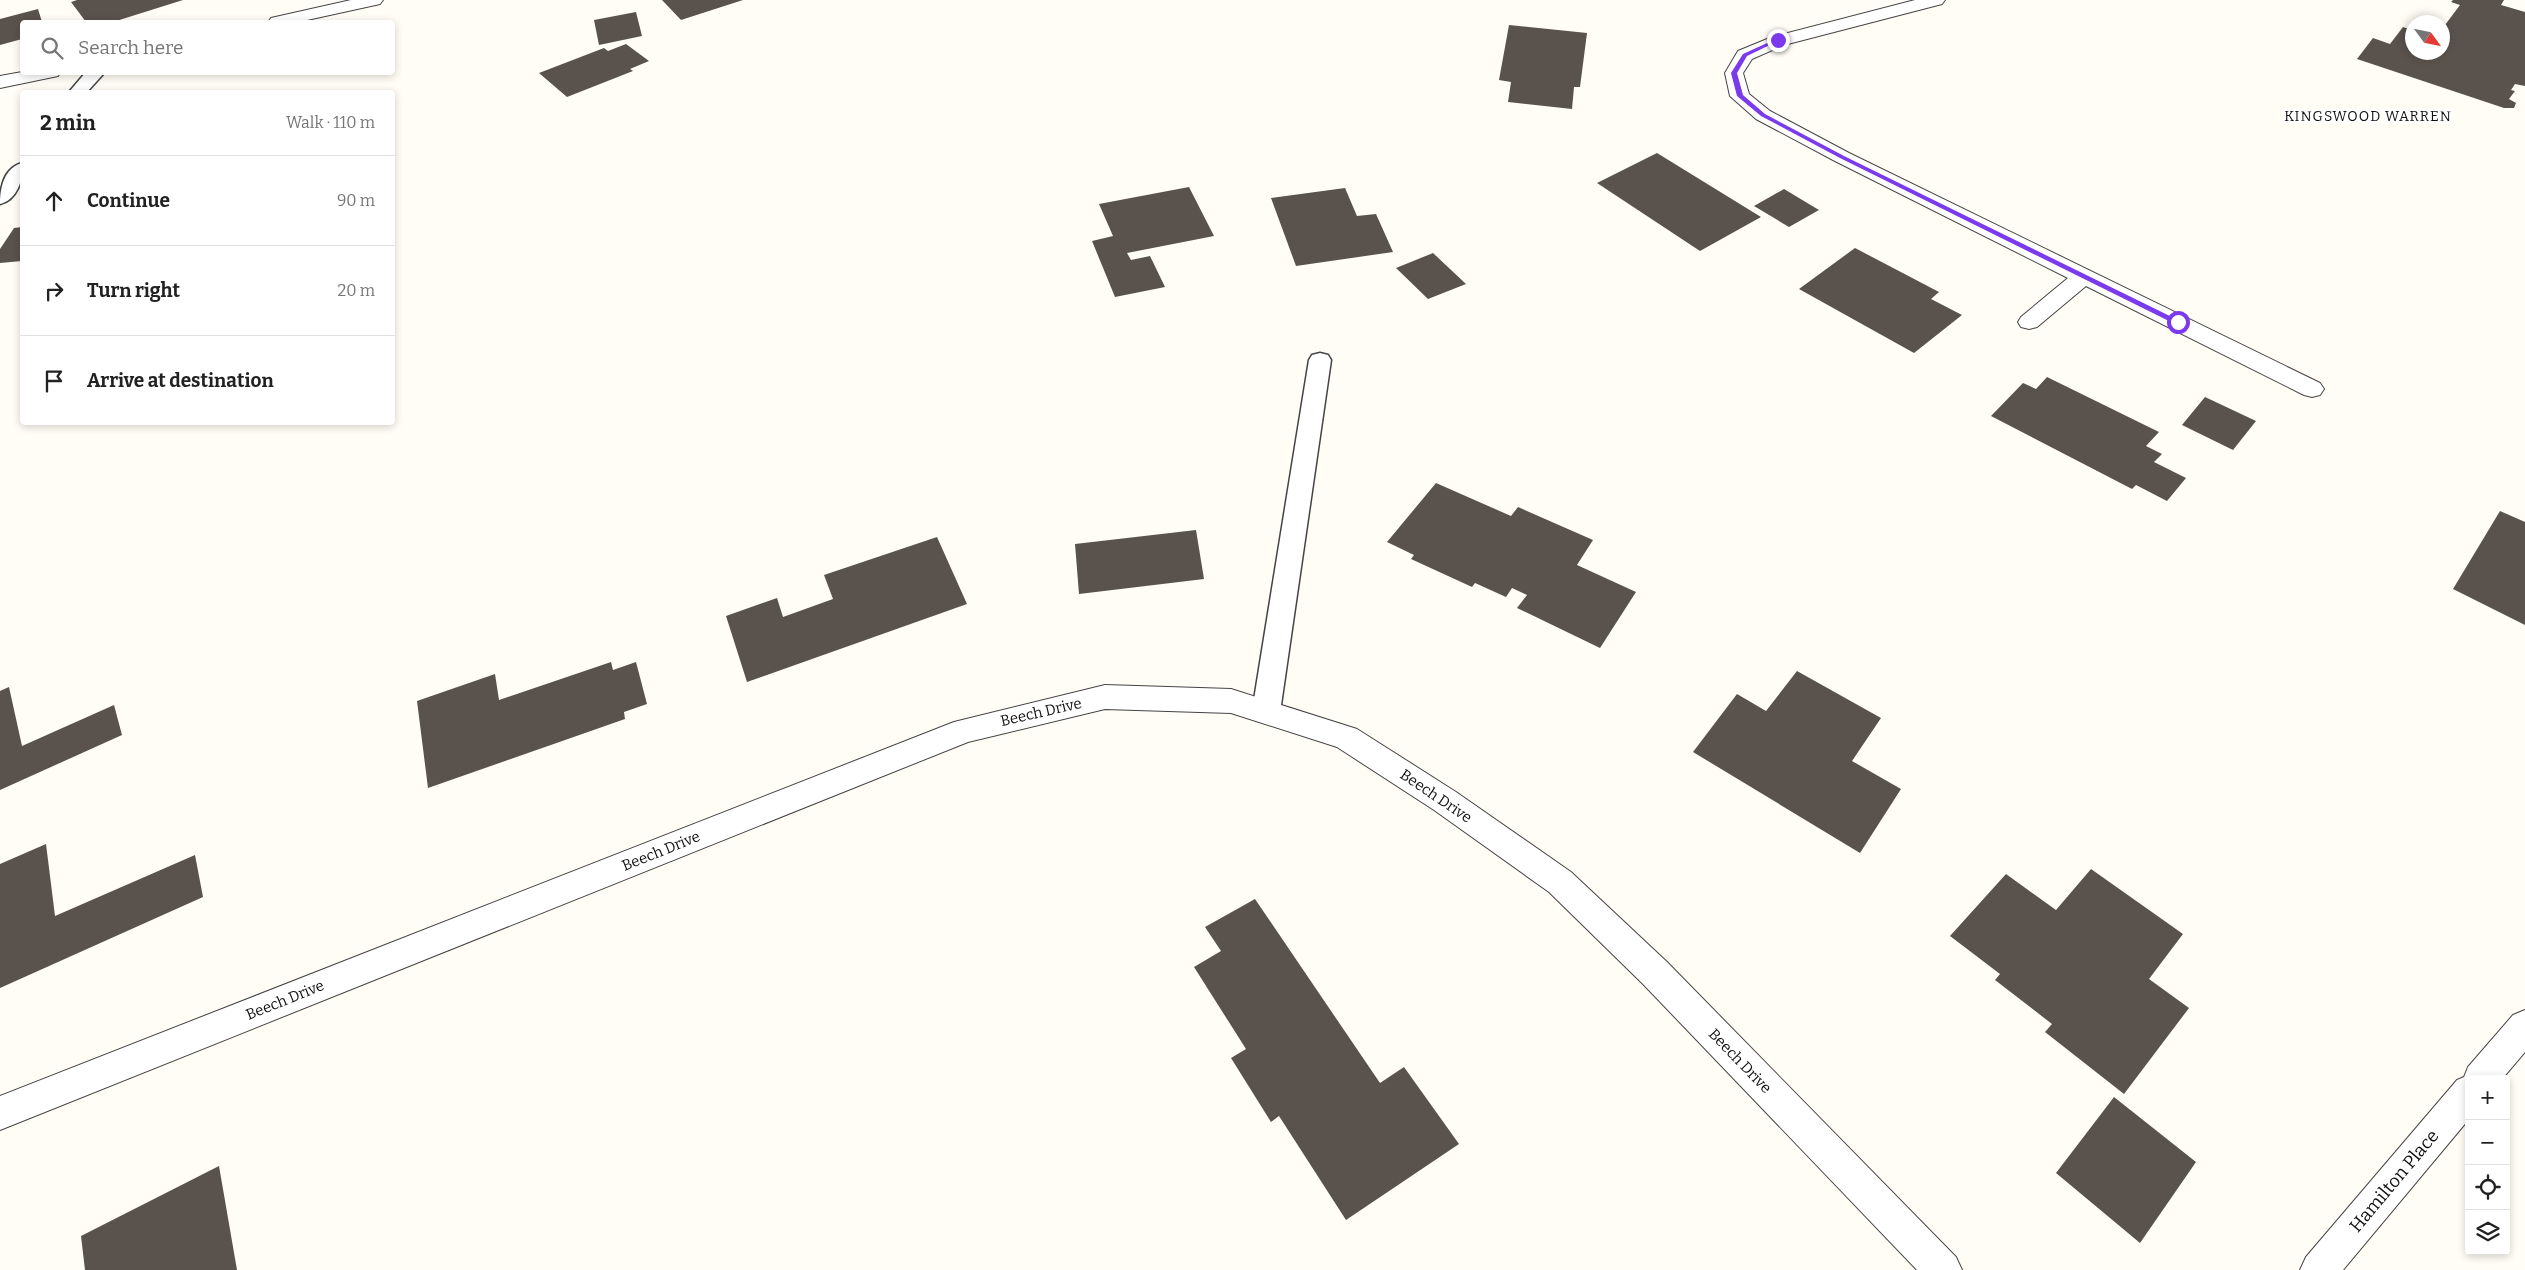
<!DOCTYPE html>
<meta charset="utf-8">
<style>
:root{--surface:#fff;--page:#f2f2f2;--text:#222;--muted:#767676;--line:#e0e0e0}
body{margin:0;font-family:Bitter,serif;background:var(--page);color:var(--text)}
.controls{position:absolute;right:15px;bottom:15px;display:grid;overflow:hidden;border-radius:5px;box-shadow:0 2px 8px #0003}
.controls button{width:45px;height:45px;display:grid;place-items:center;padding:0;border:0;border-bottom:1px solid var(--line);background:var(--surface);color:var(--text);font:25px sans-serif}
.compass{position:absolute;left:2405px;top:15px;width:45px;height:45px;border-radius:50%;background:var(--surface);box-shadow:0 2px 8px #0003;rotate:123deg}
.stop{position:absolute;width:15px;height:15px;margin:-11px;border:4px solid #7c3aed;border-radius:50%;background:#fff}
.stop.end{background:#7c3aed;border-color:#fff;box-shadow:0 1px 5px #0008}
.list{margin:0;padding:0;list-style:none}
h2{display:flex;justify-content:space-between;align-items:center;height:65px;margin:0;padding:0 20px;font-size:21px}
h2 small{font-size:16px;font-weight:400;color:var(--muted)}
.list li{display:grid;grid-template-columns:32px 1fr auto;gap:15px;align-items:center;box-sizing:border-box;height:90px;padding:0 20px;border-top:1px solid var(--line)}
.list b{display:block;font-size:19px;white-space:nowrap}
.list em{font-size:16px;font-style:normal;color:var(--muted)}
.icon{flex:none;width:28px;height:28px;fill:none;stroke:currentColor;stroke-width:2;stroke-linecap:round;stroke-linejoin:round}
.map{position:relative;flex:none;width:2525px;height:1270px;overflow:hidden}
.search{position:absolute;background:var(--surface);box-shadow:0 2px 8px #0003;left:20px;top:20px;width:375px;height:55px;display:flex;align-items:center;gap:12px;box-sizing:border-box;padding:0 18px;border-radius:5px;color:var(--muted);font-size:19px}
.panel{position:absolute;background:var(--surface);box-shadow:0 2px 8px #0003;left:20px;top:90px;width:375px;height:335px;border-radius:5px}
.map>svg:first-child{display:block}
.building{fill:#5a524d}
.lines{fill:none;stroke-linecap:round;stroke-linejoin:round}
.service-casing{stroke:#444;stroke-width:3}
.minor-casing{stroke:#444;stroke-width:2}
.service{fill:#fff;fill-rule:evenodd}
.minor{fill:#fff;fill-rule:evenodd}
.route{fill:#7c3aed}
.labels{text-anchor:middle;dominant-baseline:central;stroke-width:5;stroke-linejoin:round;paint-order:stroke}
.far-neighbourhood-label{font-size:14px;letter-spacing:1px;fill:#111;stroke:#fff}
.street-label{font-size:15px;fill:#111;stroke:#fff}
.near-street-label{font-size:18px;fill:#111;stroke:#fff}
</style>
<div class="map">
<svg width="2525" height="1270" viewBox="0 0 2525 1270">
<rect width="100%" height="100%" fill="#fffdf5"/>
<!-- building -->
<path class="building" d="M77,0H183L113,22H86L71,2Z
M662,0H743L681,20Z
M2453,0H2504L2501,5L2525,12V86L2515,84L2511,90L2515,91L2509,99L2516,103L2514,108H2504L2357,59L2373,38L2390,44L2403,27L2412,30V52H2442V29L2460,5L2451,2Z
M38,9L42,22H22V39L0,45V19Z
M636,12L642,36L599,45L594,20Z
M1509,25L1587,33L1580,87H1574L1572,109L1508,102L1511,82L1499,80Z
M626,44L649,61L630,69L633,71L567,97L539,73L604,48L608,51Z
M1657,153L1761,217L1700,251L1597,183Z
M1189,187L1214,236L1127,253L1131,260L1150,256L1165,287L1115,297L1092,241L1113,236L1099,204Z
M1345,188L1357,216L1376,214L1393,252L1296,266L1271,198Z
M1784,189L1819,210L1789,227L1754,206Z
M22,227V261L0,263V249L14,228Z
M1855,248L1939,292L1931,299L1962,315L1914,353L1799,289Z
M1433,253L1466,284L1428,299L1396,268Z
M2047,377L2159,432L2146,446L2162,454L2154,462L2186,478L2167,501L2136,485L2132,489L1991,416L2023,383L2036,389Z
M2205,397L2256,421L2233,450L2182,425Z
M1436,483L1511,516L1518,507L1593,540L1577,565L1636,592L1600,648L1517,608L1527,595L1512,588L1506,597L1475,583L1472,587L1411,559L1414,555L1387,542Z
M2500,511L2525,522V625L2453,589Z
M1196,530L1204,579L1079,594L1075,544Z
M937,537L967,604L747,682L726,616L777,598L783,617L833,599L824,575Z
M611,662L613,670L636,662L647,704L624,712L625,719L428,788L417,701L495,674L499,700Z
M1797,671L1881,718L1852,761L1901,789L1860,853L1693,752L1737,694L1766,711Z
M9,687L22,746L114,705L122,735L0,790V691Z
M46,844L55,916L195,855L203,897L0,988V864Z
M2091,869L2183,934L2149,979L2189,1008L2124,1094L2045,1032L2052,1024L1995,980L2000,974L1950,936L2006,874L2056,910Z
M1255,899L1380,1083L1404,1067L1459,1144L1346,1220L1279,1116L1271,1122L1231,1058L1246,1049L1194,967L1221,951L1205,927Z
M2114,1097L2196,1162L2140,1243L2056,1173Z
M219,1166L237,1270H85L81,1236Z"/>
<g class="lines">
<!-- service casing -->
<g class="service-casing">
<path id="service" d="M86,72H105L87,92H69Z
M22,163C24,179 17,200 0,204C0,188 4,168 22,163Z
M1320,353L1328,355L1331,360L1280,712L1276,720L1266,723L1256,720L1252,712L1309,360L1312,355Z"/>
</g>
<!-- minor casing -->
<g class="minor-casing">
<path id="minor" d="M351,0H383L380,4L298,22H268L271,18Z
M1915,0H1945L1942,4L1784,45L1752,59L1743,73L1749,94L1770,111L1849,153L2320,383L2324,389L2320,395L2312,397L2304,395L2086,286L2037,327L2029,329L2021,327L2018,322L2021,317L2068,278L1835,161L1756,119L1730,96L1725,73L1738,51L1772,37Z
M22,72H60L58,76L0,88V76Z
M1105,685L1231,689L1357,729L1456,792L1571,872L1667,962L1956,1257L1962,1270H1917L1643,984L1549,892L1434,810L1337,747L1231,713L1105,709L968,742L0,1130V1096L954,722Z
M2525,1010V1052L2502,1079H2469V1119L2343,1270H2300L2306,1257L2457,1080L2464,1077L2468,1067L2513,1015Z"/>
</g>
<!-- service -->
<use href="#service" class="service"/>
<!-- minor -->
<use href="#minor" class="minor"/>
</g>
<!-- route -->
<path class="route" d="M1776,39L1780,40L1747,56L1737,73L1743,95L1765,114L1844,156L2180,321V324H2175L1840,158L1761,116L1737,96L1731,73L1743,54Z"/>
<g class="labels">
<!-- far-neighbourhood labels -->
<g class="far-neighbourhood-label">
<text x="2368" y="116">KINGSWOOD WARREN</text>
</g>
<!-- street labels -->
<g class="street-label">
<text transform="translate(1041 712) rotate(-13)">Beech Drive</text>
<text transform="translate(1436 796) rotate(34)">Beech Drive</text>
<text transform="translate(661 851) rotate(-22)">Beech Drive</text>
<text transform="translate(285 1000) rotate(-22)">Beech Drive</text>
<text transform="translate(1740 1061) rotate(46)">Beech Drive</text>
</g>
<!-- near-street labels -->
<g class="near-street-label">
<text transform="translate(2394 1181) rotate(-50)">Hamilton Place</text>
</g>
</g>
</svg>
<div class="controls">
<button>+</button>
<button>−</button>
<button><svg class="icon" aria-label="locate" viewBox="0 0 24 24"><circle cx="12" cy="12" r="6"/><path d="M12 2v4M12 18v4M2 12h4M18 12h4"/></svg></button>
<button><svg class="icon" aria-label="layers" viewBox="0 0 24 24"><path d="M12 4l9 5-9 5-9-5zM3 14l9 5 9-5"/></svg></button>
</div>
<svg class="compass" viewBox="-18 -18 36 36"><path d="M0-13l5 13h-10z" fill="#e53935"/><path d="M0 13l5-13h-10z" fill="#767676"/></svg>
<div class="stop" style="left:2178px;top:322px"></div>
<div class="stop end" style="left:1778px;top:40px"></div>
<div class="search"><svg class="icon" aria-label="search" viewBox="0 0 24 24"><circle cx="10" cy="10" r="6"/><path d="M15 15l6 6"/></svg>Search here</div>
<section class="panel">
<h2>2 min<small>Walk · 110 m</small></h2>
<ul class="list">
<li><svg class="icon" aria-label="ahead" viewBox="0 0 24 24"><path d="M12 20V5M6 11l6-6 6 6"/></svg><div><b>Continue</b></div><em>90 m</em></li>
<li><svg class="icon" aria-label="right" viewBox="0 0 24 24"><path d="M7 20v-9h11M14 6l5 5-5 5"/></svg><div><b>Turn right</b></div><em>20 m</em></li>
<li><svg class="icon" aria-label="arrive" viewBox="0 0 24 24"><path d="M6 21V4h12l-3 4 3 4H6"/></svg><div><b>Arrive at destination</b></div></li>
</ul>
</section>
</div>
